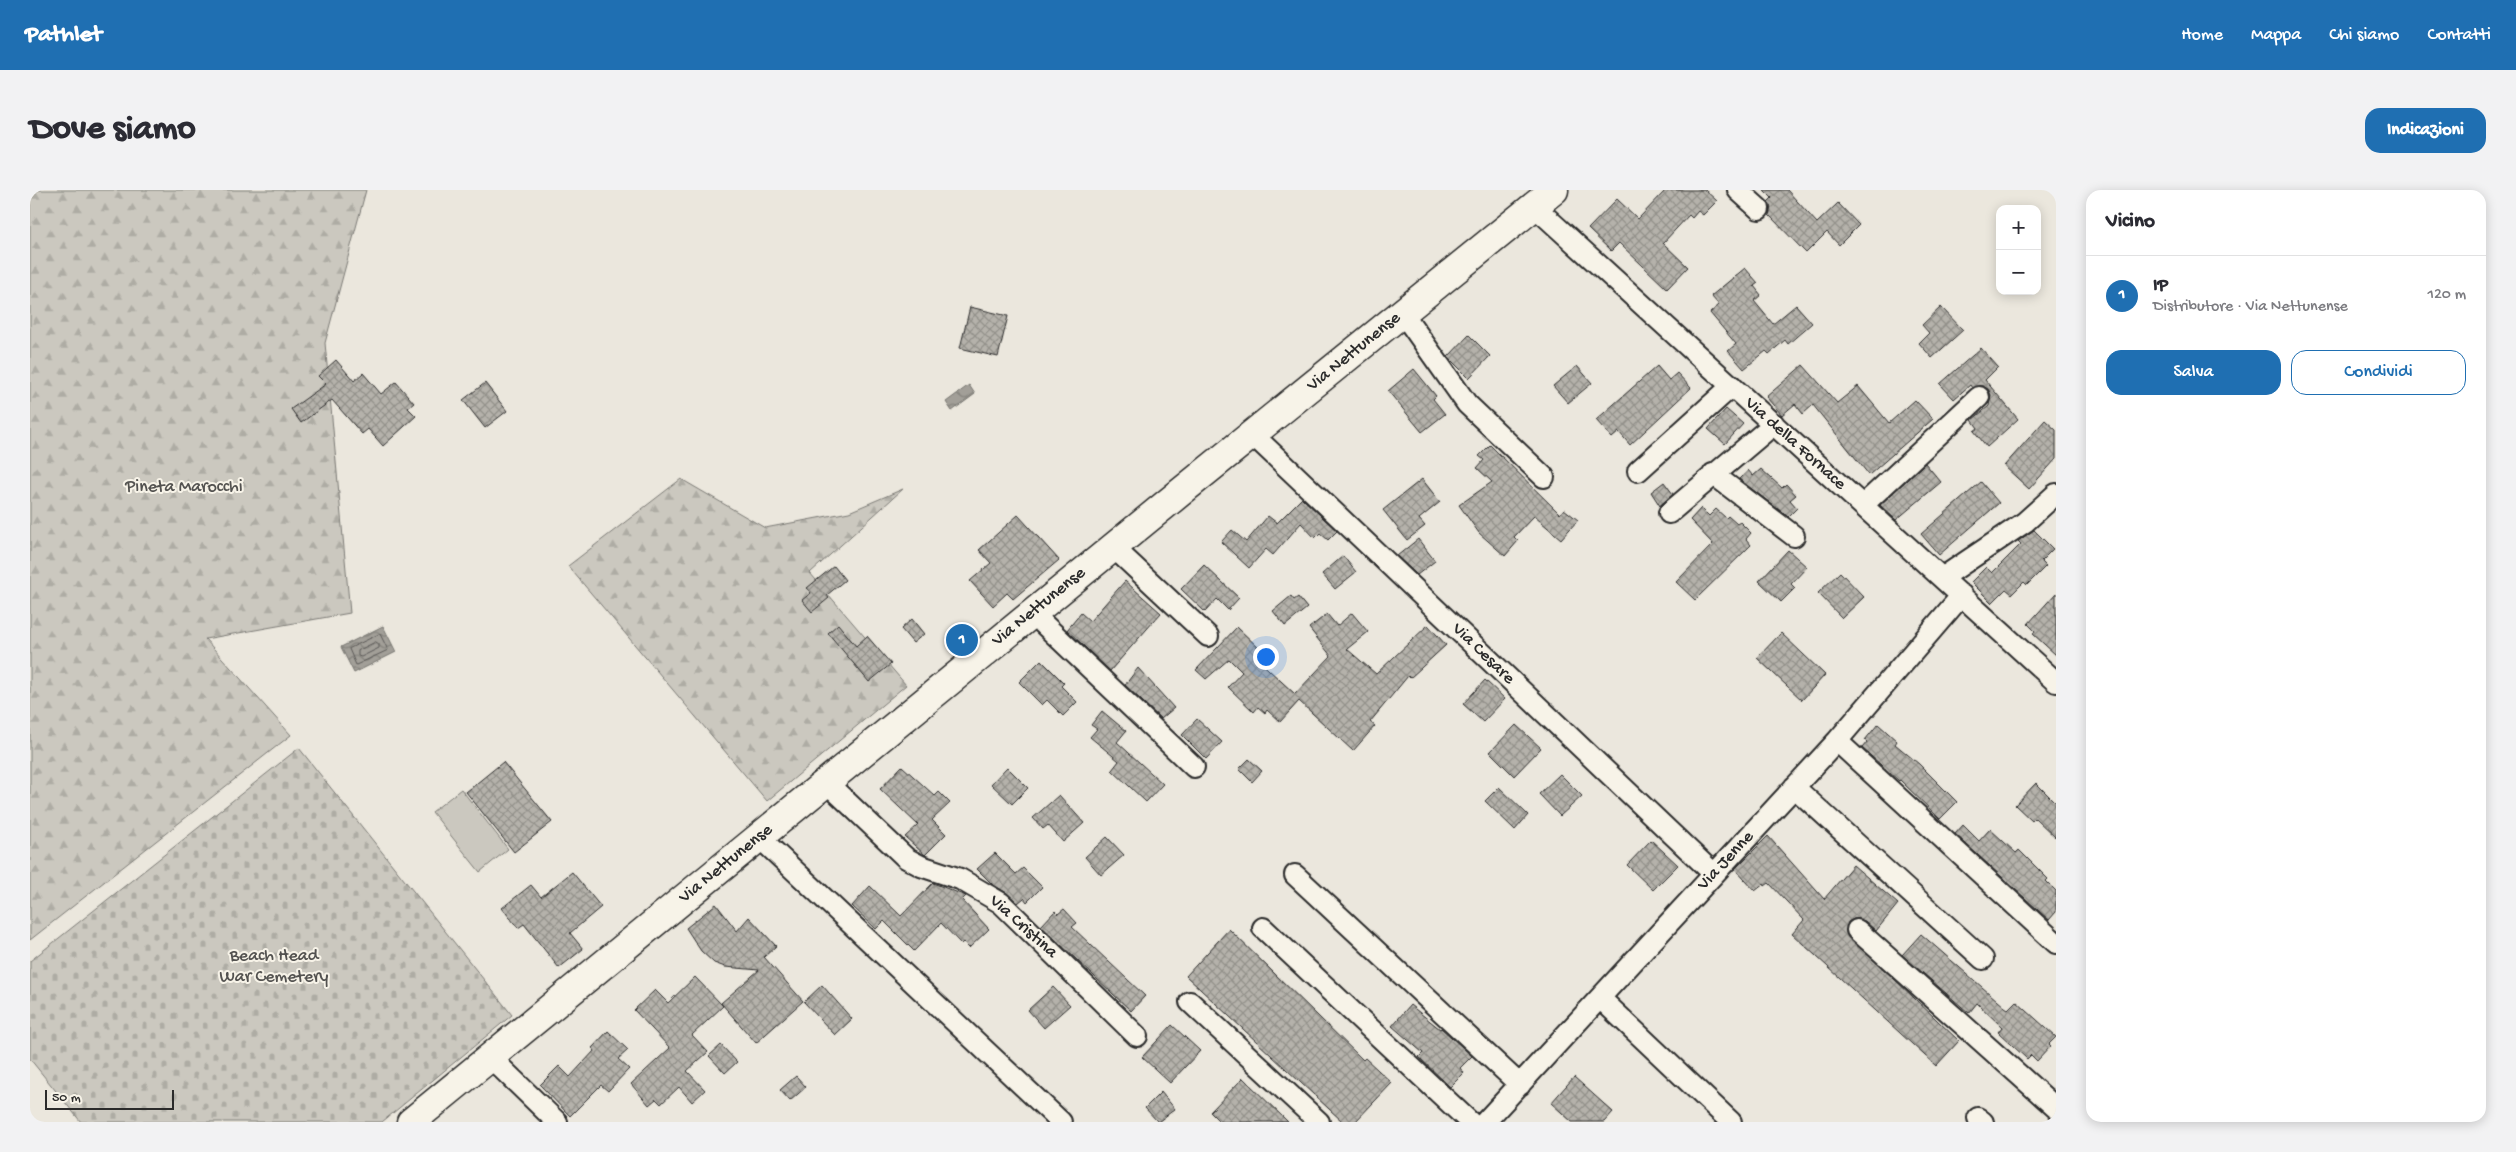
<!DOCTYPE html>
<html lang="it">
<meta charset="utf-8">
<style>
:root{--surface:#fff;--page:#f2f2f3;--text:#2b2b33;--muted:#7c7c81;--line:#e1e1e2;--accent:#1f6fb2}
body{margin:0;font-family:"Gochi Hand",sans-serif;background:var(--page);color:var(--text)}
.controls{position:absolute;right:15px;top:15px;display:grid;overflow:hidden;border-radius:10px;box-shadow:0 2px 12px #0003}
.controls button{width:45px;height:45px;display:grid;place-items:center;padding:0;border:0;border-bottom:1px solid var(--line);background:var(--surface);color:var(--text);font:25px sans-serif}
.scale{position:absolute;left:15px;bottom:12px;width:129px;box-sizing:border-box;padding-left:5px;border:2px solid #2b2b2b;border-top:0;font-size:14px;line-height:18px;white-space:nowrap;color:#2b2b2b;-webkit-text-stroke:4px #f7f3e8;paint-order:stroke}
.you{position:absolute;left:1235px;top:466px;width:18px;height:18px;margin:-12px;border:4px solid #fff;border-radius:50%;background:#1a73e8;box-shadow:0 0 0 8px #1a73e833}
.badge{display:grid;place-items:center;width:32px;height:32px;border-radius:50%;background:var(--accent);color:#fff;font-size:16px;font-weight:700}
.pin{position:absolute;translate:-50% -50%;border:2px solid #fff;box-shadow:0 1px 5px #0006}
.list{margin:0;padding:0;list-style:none}
h2{display:flex;justify-content:space-between;align-items:center;height:65px;margin:0;padding:0 20px;font-size:21px}
h2 small{font-size:16px;font-weight:400;color:var(--muted)}
.list li{display:grid;grid-template-columns:32px 1fr auto;gap:15px;align-items:center;box-sizing:border-box;height:80px;padding:0 20px;border-top:1px solid var(--line)}
.list b{display:block;font-size:19px;white-space:nowrap}
.list p{margin:0;font-size:16px;white-space:nowrap;color:var(--muted)}
.list em{font-size:16px;font-style:normal;color:var(--muted)}
.actions{display:flex;gap:10px;padding:15px 20px}
.actions a{flex:1;padding:11px 0;border:1px solid var(--accent);border-radius:15px;text-align:center;font-size:18px;color:var(--accent)}
.actions .main{background:var(--accent);color:#fff}
.map{position:relative;flex:none;width:2026px;height:932px;overflow:hidden;border-radius:15px}
header{display:flex;align-items:center;gap:30px;box-sizing:border-box;height:70px;padding:0 25px;background:var(--accent);color:#fff}
header strong{font-size:24px}
nav{display:flex;gap:28px;margin-inline-start:auto;font-size:18px}
.intro{display:flex;align-items:center;justify-content:space-between;box-sizing:border-box;height:120px;padding:0 30px}
h1{margin:0;font-size:35px}
.button{padding:12px 22px;border-radius:15px;background:var(--accent);color:#fff;font-size:18px;font-weight:700}
main{display:flex;gap:30px;padding:0 30px}
aside{flex:1;background:var(--surface);border-radius:15px;box-shadow:0 2px 12px #0003}
.map>svg:first-child{display:block}
.forest{fill:url(#forest-firs);stroke:#7b7a75}
.cemetery{fill:url(#cemetery-stones);stroke:#7b7a75}
.pitch{fill:#cbc8bf;stroke:#7b7a75}
.water{fill:url(#water-waves);stroke:#72716c}
.lines{fill:none;stroke-linecap:round;stroke-linejoin:round}
.shore{stroke:#5b5957;stroke-width:1}
.building{fill:url(#building-cross-hatch);stroke:#2b2b2b}
.minor-casing{stroke:#2b2b2b;stroke-width:24}
.primary-casing{stroke:#2b2b2b;stroke-width:31}
.minor{stroke:#f7f3e8;stroke-width:20}
.primary{stroke:#f7f3e8;stroke-width:28}
.labels{text-anchor:middle;dominant-baseline:central;stroke-width:4;stroke-linejoin:round;paint-order:stroke}
.street-label{font-size:18px;fill:#2b2b2b;stroke:#f7f3e8}
.park-label{font-size:18px;fill:#535250;stroke:#f7f3e8}
</style>
<header>
<strong>Pathlet</strong>
<nav><a>Home</a><a>Mappa</a><a>Chi siamo</a><a>Contatti</a></nav>
</header>
<div class="intro"><h1>Dove siamo</h1><a class="button">Indicazioni</a></div>
<main>
<div class="map">
<svg width="2026" height="932" viewBox="0 0 2026 932">
<defs>
<pattern id="forest-firs" width="22" height="20" patternUnits="userSpaceOnUse" patternTransform="scale(1.25)"><rect width="22" height="20" fill="#cbc8bf"/><path d="M5 1l3.5 6h-7zM16 11l3.5 6h-7z" fill="#aeaca4"/></pattern>
<pattern id="cemetery-stones" width="16" height="16" patternUnits="userSpaceOnUse" patternTransform="scale(1.25)"><rect width="16" height="16" fill="#cbc8bf"/><path d="M2 7V4a2 2 0 0 1 4 0v3zM10 15v-3a2 2 0 0 1 4 0v3z" fill="#aeaca4"/></pattern>
<pattern id="water-waves" width="16" height="10" patternUnits="userSpaceOnUse" patternTransform="scale(1.25)"><rect width="16" height="10" fill="#a29f98"/><path d="M0 5q4-4 8 0t8 0" fill="none" stroke="#84827c"/></pattern>
<pattern id="building-cross-hatch" width="8" height="8" patternUnits="userSpaceOnUse" patternTransform="scale(1.25)"><rect width="8" height="8" fill="#b5b2ab"/><path d="M0 0l8 8M0 8l8-8" fill="none" stroke="#93918b"/></pattern>
</defs>
<rect width="100%" height="100%" fill="#ebe7dd"/>
<filter id="ink" filterUnits="userSpaceOnUse"><feTurbulence type="fractalNoise" baseFrequency=".02" numOctaves="2"/><feDisplacementMap in="SourceGraphic" scale="10" xChannelSelector="R" yChannelSelector="G"/><feConvolveMatrix kernelMatrix="1 2 1 2 8 2 1 2 1" color-interpolation-filters="sRGB"/></filter>
<g filter="url(#ink)">
<!-- forest -->
<path class="forest" d="M0,0H336L295,153L320,423L175,449L261,545L0,750Z
M651,289L735,338L819,322L873,299L780,383L876,495L737,611L538,376Z"/>
<!-- cemetery -->
<path class="cemetery" d="M269,558L482,825L352,932H51L0,869V771Z"/>
<!-- pitch -->
<path class="pitch" d="M431,599L478,659L450,682L402,622Z"/>
<!-- water -->
<path class="water" d="M939,195L945,204L922,221L916,212Z
M353,436L366,462L324,483L311,457Z"/>
<g class="lines">
<!-- shore -->
<path class="shore" d="M350,444L358,460L326,475L319,459Z
M346,452L349,454V458L331,467L328,466V461Z"/>
</g>
<!-- building -->
<path class="building" d="M1636,0H1675L1687,11L1673,25L1668,21L1662,28L1659,25L1633,53L1658,77L1637,99L1589,53L1581,61L1558,39L1587,9L1608,29Z
M1734,0H1757L1787,33L1808,13L1829,35L1809,55L1797,42L1776,63L1739,25L1740,16L1738,12L1742,8Z
M1715,78L1728,93L1724,96L1731,105L1724,111L1743,134L1766,115L1782,133L1758,154L1755,150L1739,164L1736,161L1714,179L1698,161L1706,154L1680,123L1689,115L1681,106Z
M940,117L978,126L968,167L930,158Z
M1911,117L1933,140L1902,168L1889,153L1899,143L1892,135Z
M1439,145L1460,166L1439,188L1418,167Z
M1951,158L1968,177L1955,190L1988,229L1957,257L1944,241L1948,238L1942,230L1959,216L1961,205L1958,199L1952,196L1942,198L1940,195L1924,209L1910,194Z
M306,170L324,191L333,183L351,204L366,192L384,213L378,218L386,226L353,256L338,239L332,244L302,210L271,233L261,219L296,194L288,186Z
M1773,175L1807,213L1828,196L1859,233L1885,210L1903,229L1839,285L1783,215L1773,224L1765,214L1752,225L1736,207Z
M1547,176L1562,193L1538,213L1523,196Z
M1627,176L1639,190L1647,183L1661,198L1600,255L1589,242L1582,248L1566,230Z
M1384,179L1406,206L1403,209L1415,224L1392,242L1358,201Z
M455,193L477,221L455,238L433,210Z
M1696,219L1713,234L1695,254L1678,239Z
M2015,230L2026,240V269L1999,299L1974,276Z
M1460,255L1530,324L1534,319L1548,330L1531,349L1504,326L1484,347L1488,351L1475,366L1449,343L1429,315L1462,292L1447,278L1454,270L1449,266Z
M1895,273L1911,292L1866,330L1850,315Z
M1731,279L1752,298L1756,294L1766,305L1760,310L1767,318L1758,327L1709,289L1718,280L1723,286Z
M1392,289L1410,312L1389,329L1395,336L1377,350L1353,320Z
M1634,292L1643,304L1630,316L1621,302Z
M1951,292L1969,313L1909,365L1891,344Z
M1272,308L1307,341L1298,350L1290,343L1285,348L1271,333L1243,365L1236,359L1219,378L1191,352L1202,340L1216,352L1238,326L1247,333Z
M1671,318L1679,326L1686,319L1696,328L1698,326L1707,334L1710,332L1721,343L1716,349L1721,355L1665,410L1646,392L1683,354L1660,330Z
M988,325L1029,370L983,409L977,403L963,416L940,391L961,373L949,360Z
M2004,340L2023,359L2011,371L2016,376L1997,395L1994,392L1982,404L1976,399L1962,413L1941,392L1956,377L1962,383L1991,354L1988,351Z
M1388,349L1405,371L1387,385L1367,366Z
M1758,360L1777,377L1761,394L1765,398L1751,412L1729,391Z
M1313,366L1326,382L1305,399L1292,384Z
M1174,375L1209,408L1198,420L1187,409L1175,422L1151,399Z
M804,376L815,390L797,405L799,408L782,422L772,410L781,403L777,398Z
M1810,382L1834,407L1812,428L1788,403Z
M1095,391L1131,423L1080,481L1037,440L1051,423L1060,431Z
M2026,403V465L2003,444L2005,441L1998,434Z
M1261,406L1264,410L1268,407L1277,418L1255,436L1243,421Z
M1322,423L1338,442L1317,459L1346,484L1398,435L1416,455L1380,488L1378,486L1340,532L1345,536L1323,561L1269,511L1250,532L1237,520L1235,523L1228,517L1224,522L1198,497L1212,482L1199,469L1176,489L1166,480L1207,437L1231,460L1225,467L1265,504L1301,466L1279,438L1297,424L1307,436Z
M882,429L894,444L883,453L871,439Z
M808,434L826,456L837,446L861,474L839,492L798,443Z
M933,434L946,450L930,463L917,448Z
M1751,443L1795,485L1772,510L1727,468Z
M1011,470L1034,493L1031,496L1047,512L1033,526L1017,510L1012,515L989,492Z
M1108,478L1144,518L1131,529L1095,495Z
M1455,490L1475,509L1453,532L1433,514Z
M1072,521L1096,541L1087,552L1133,594L1116,612L1082,580L1089,571L1060,547L1067,539L1061,535Z
M1167,529L1192,552L1176,569L1152,545Z
M1848,534L1867,551L1865,554L1889,574L1927,612L1910,629L1870,590L1869,591L1832,558L1837,552L1835,550Z
M1486,535L1511,558L1484,586L1460,562Z
M1219,569L1232,581L1222,592L1209,579Z
M473,572L522,632L484,662L436,602Z
M872,576L905,606L909,602L920,613L902,630L916,644L895,665L875,647L888,635L850,599Z
M977,577L998,598L982,614L961,594Z
M1530,584L1552,606L1530,626L1509,604Z
M2006,593L2026,613V648L2005,628L2002,631L1985,615Z
M1469,597L1498,625L1485,640L1455,611Z
M1029,605L1054,633L1033,652L1018,635L1013,639L1003,628Z
M1933,635L1949,651L1960,639L1986,663L1989,660L2018,689L2016,691L2026,701V722L2019,730L1925,644Z
M1738,646L1794,709L1823,675L1868,714L1846,741L1835,731L1824,729L1818,732L1816,743L1929,851L1906,876L1762,744L1774,730L1739,693L1735,696L1734,694L1725,701L1705,679Z
M1077,647L1094,665L1071,685L1055,667Z
M1621,650L1648,675L1623,700L1597,675Z
M965,663L986,684L993,678L1012,697L997,712L994,708L988,713L977,703L962,694L947,679Z
M542,682L571,717L540,743L553,759L529,778L494,734L488,738L472,718L501,695L511,707Z
M903,693L936,706L932,710L959,739L939,758L933,752L931,754L911,733L884,761L854,731L846,739L822,716L840,696L871,726Z
M686,714L707,741L719,727L746,756L734,767L773,811L726,853L691,813L729,780L695,777L684,773L671,761L656,738Z
M1034,719L1047,733L1042,737L1115,806L1101,821L1011,736L1025,721L1028,724Z
M1199,739L1333,870L1335,868L1362,893L1325,932H1313L1156,786Z
M1891,744L1975,817L1978,819L1986,811L2026,847L2019,854L2021,856L2007,871L2001,865L1997,869L1968,842L1972,837L1947,813L1939,823L1872,765Z
M665,787L693,816L662,845L678,862L657,881L675,900L662,912L649,897L631,914L626,909L619,915L601,894L640,858L604,820L625,800L638,813Z
M792,795L822,829L805,845L774,812Z
M1023,797L1040,815L1014,838L998,820Z
M1380,815L1410,839L1411,838L1442,866L1430,878L1434,883L1420,897L1389,867L1393,863L1362,836Z
M1142,835L1170,861L1140,893L1112,867Z
M578,841L598,860L588,869L599,879L578,901L571,895L540,926L510,895L529,876L540,887L565,860L562,858Z
M691,855L707,872L695,883L679,866Z
M766,886L776,897L760,911L750,900Z
M1544,887L1583,922L1574,932H1542L1521,913Z
M1213,888L1258,932H1190L1180,922Z
M1131,902L1145,919L1128,932L1115,918Z"/>
<g class="lines">
<!-- minor casing -->
<g class="minor-casing">
<path id="minor" d="M1708,0L1729,19
M1504,16L2026,492
M1372,122L1437,214L1514,287
M1222,244L1684,684
M1608,281L1702,196
M1683,284L1764,346
M1833,315L1949,207
M1639,323L1744,234
M1083,357L1178,446
M1912,388L1995,332L2026,304
M1002,423L1164,577
M1807,551L2026,753
M796,592L876,668L891,676L930,689L971,713L1107,846
M1764,597L1953,769
M729,647L1031,932
M1265,685L1490,895
M1233,738L1440,932
M1827,740L2026,918
M1570,808L1701,932
M1160,812L1289,932
M460,867L527,932
M1948,928L1953,932
M1455,932L1807,551L1932,405"/>
</g>
<!-- primary casing -->
<g class="primary-casing">
<path id="primary" d="M381,932L1152,301L1524,0"/>
</g>
<!-- minor -->
<use href="#minor" class="minor"/>
<!-- primary -->
<use href="#primary" class="primary"/>
</g>
</g>
<g class="labels">
<!-- street labels -->
<g class="street-label">
<text transform="translate(1324 162) rotate(-39)">Via Nettunense</text>
<text transform="translate(1765 254) rotate(42)">Via della Fornace</text>
<text transform="translate(1009 417) rotate(-39)">Via Nettunense</text>
<text transform="translate(1453 464) rotate(44)">Via Cesare</text>
<text transform="translate(1696 671) rotate(-47)">Via Jenne</text>
<text transform="translate(696 674) rotate(-39)">Via Nettunense</text>
<text transform="translate(993 737) rotate(42)">Via Cristina</text>
</g>
<!-- park labels -->
<g class="park-label">
<text x="154" y="297">Pineta Marocchi</text>
<text x="244" y="766">Beach Head<tspan x="244" dy="21">War Cemetery</tspan></text>
</g>
</g>
</svg>
<div class="controls">
<button>+</button>
<button>−</button>
</div>
<div class="scale">50 m</div>
<div class="you"></div>
<div class="pin badge" style="left:932px;top:450px">1</div>
</div>
<aside>
<h2>Vicino<small></small></h2>
<ul class="list">
<li><span class="badge">1</span><div><b>IP</b><p>Distributore · Via Nettunense</p></div><em>120 m</em></li>
</ul>
<div class="actions"><a class="main">Salva</a><a>Condividi</a></div>
</aside>
</main>
